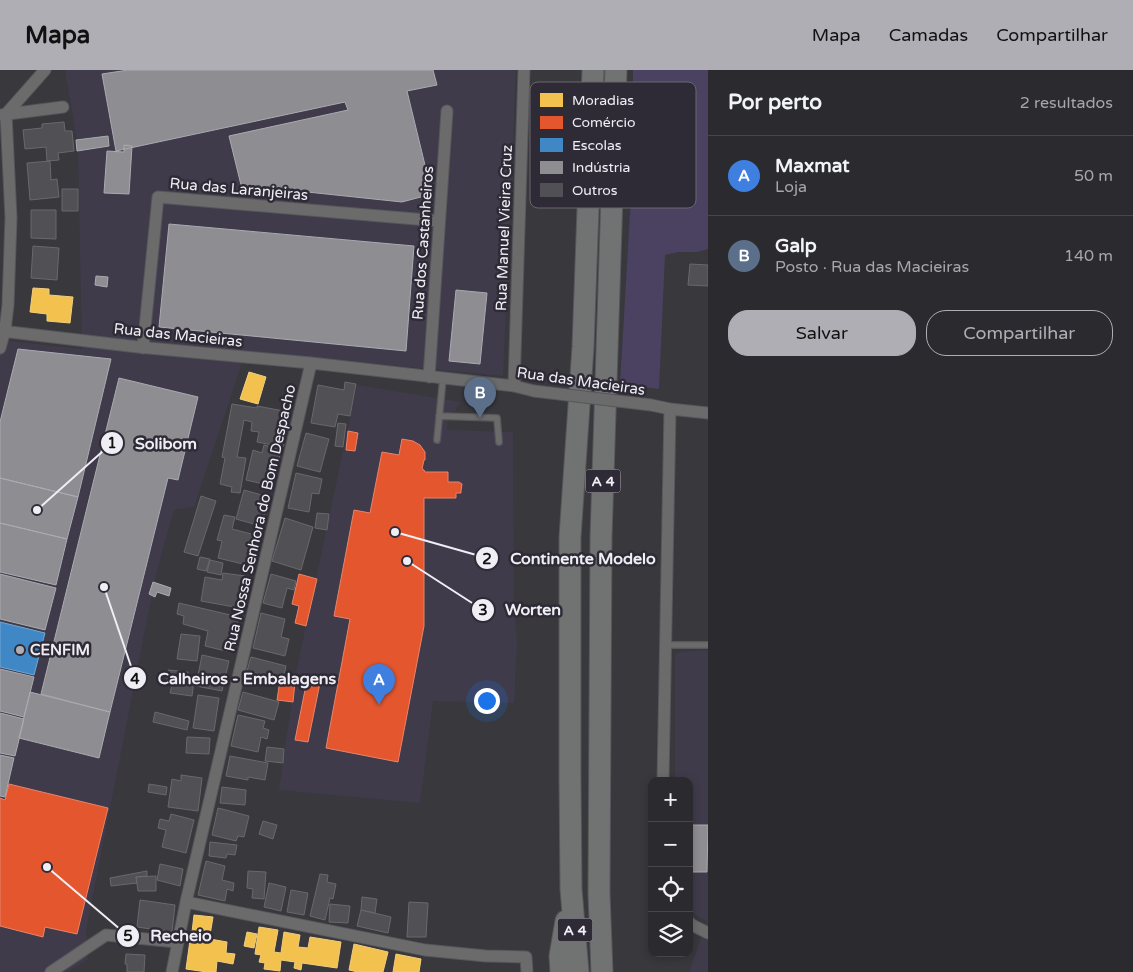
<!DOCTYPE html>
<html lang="pt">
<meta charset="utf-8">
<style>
:root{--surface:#2b2a2e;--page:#333236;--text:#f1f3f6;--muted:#a6a7aa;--line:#47464a;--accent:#b0aeb5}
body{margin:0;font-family:"Varela Round",sans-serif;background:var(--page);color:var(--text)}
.controls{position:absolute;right:15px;bottom:15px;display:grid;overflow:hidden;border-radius:10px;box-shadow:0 2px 8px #0003}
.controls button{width:45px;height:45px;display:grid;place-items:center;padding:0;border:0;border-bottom:1px solid var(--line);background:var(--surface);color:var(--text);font:25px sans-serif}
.you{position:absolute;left:486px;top:630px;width:18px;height:18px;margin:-12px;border:4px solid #fff;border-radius:50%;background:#1a73e8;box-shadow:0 0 0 8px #1a73e833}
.badge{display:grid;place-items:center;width:32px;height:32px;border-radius:50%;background:var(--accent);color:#fff;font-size:16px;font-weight:700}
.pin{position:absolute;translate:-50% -41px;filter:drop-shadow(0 1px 2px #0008)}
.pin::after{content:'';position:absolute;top:26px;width:18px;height:15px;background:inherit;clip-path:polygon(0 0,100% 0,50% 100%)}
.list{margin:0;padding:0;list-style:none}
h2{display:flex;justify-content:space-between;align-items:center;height:65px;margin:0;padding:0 20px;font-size:21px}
h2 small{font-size:16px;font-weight:400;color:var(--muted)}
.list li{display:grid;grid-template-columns:32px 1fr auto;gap:15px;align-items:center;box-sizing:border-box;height:80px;padding:0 20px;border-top:1px solid var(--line)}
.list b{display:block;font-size:19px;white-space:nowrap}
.list p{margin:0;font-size:16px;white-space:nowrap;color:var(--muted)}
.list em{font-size:16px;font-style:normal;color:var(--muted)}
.actions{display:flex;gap:10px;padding:15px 20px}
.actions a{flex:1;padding:11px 0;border:1px solid var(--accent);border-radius:20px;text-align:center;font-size:18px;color:var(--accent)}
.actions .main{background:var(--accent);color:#111}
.icon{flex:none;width:28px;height:28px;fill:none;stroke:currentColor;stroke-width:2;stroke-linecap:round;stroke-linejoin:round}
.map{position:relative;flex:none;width:708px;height:902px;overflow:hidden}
header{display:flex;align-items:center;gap:30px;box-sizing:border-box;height:70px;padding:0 25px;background:var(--accent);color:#111}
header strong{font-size:24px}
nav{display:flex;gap:28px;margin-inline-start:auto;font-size:18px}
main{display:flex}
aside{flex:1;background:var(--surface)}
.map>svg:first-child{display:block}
.built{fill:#3f3b4b}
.green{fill:#4a4260}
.homes{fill:#f2c14e;stroke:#f1ce80}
.shops{fill:#e4572e;stroke:#e8846a}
.schools{fill:#3f88c5;stroke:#74a7d3}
.industry{fill:#8d8d92;stroke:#abaab0}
.building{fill:#515054;stroke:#69686d}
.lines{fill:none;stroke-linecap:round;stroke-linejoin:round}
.lane-casing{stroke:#57565a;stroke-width:8}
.street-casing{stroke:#57565a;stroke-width:13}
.highway-casing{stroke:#57565a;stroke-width:23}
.lane{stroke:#6b6b6b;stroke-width:5.5}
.street{stroke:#6b6b6b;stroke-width:11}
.highway{stroke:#717373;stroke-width:21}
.street-bridge-casing{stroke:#57565a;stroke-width:13;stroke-linecap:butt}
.street-bridge{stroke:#6b6b6b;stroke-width:11}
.poi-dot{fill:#b0aeb5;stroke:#2e2b36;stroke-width:2}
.labels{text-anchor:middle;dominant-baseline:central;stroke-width:5;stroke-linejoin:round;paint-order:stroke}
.shield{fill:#2e2b36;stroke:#b6b4bc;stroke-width:1}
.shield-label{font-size:14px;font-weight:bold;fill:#f0eef5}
.street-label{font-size:15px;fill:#f0eef5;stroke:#2e2b36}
.poi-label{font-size:15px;font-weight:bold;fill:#f0eef5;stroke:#2e2b36;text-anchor:start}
.key{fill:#2e2b36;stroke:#68666f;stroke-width:1}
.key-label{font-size:14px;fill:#f0eef5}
.leader{fill:none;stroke:#f0eef5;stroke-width:2}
.callout-dot{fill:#f0eef5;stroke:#2e2b36;stroke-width:2}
.mark-label{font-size:15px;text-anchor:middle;font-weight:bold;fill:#111}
.callout-label{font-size:16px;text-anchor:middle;font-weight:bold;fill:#f0eef5;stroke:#2e2b36;stroke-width:5;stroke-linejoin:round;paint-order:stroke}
</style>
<header>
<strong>Mapa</strong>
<nav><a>Mapa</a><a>Camadas</a><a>Compartilhar</a></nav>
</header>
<main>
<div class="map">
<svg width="708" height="902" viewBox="0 0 708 902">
<rect width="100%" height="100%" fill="#39383d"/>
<!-- built -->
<path class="built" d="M65,0H516L503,306L246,281L194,437L174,440L156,504L86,860L88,889L68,902H0V268L8,271L82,279L78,77Z
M357,315L461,332L456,338V341L449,342L447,360L513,362L514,539L517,571L514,633L433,631L420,733L279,720L296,603Z
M708,580V902H689L707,851L701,848L689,840V711H675V585L680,582Z"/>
<!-- green -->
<path class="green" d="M633,0H708V179L697,182H678L665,185L659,319L620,314L632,110Z"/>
<!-- homes -->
<path class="homes" d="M33,218L49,219V225L73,227L70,253L47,251V244L30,242Z
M249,302L266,307L258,334L240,329Z
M194,845L213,847L210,865L192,862Z
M259,857L278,860L274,882L281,883L284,862L300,865L298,877L308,878L310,867L341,872L337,898L302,893L301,900L294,898L295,892L281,890L280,901L264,899L265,893L259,892L261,885L255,884Z
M247,862L257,864L254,878L244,876Z
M191,863L211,866L210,869L227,872L226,883L235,884L233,894L217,891L216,902H207L186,899Z
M354,874L388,882L383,902H358L349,900Z
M396,884L421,889L419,902H393Z"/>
<!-- shops -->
<path class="shops" d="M348,361L358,363L355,381L346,380Z
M402,369L413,371L420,375L425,382V390H424L422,399L424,400L425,402H448V412H459L462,414L461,421V423H456V428H424V556L398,692L326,678L350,549L334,546L354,440L370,443L382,382L399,385Z
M299,504L317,509L306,556L295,553L299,536L292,534Z
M280,610L295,612L293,632L277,630Z
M307,610L320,613L308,672L295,670Z
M9,714L108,738L77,864L45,857L43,867L0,856V728L5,730Z"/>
<!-- schools -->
<path class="schools" d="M0,552L45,563L34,605L0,597Z"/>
<!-- industry -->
<path class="industry" d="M128,0H433L437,15L407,21L432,124L402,132L241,115L229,66L348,40L345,32L116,81L102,4Z
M108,66L109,76L77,81L76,70Z
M124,75L132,76L129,124L104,123L107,81L124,82Z
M169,154L414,176L406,281L159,257Z
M96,206L108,207L107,217L95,215Z
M456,220L487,223L480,294L449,291Z
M18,279L111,289L78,427L0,408V352Z
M119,308L198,327L178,410L168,408L110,642L41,624Z
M0,408L78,427L67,469L0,453Z
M0,453L67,469L56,515L0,502Z
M0,504L56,518L45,560L0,549Z
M153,512L171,518L169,526L157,522L155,527L149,524Z
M0,599L34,607L24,647L0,641Z
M30,622L110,642L99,688L19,668Z
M0,643L24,649L15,686L0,683Z
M0,685L14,688L5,727L0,726Z
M689,755H708L707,802H689Z"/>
<!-- building -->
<path class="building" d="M64,52L65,61H72L74,81L58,83L59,90L47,91L46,77L25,79L23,60L42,58V54Z
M50,91L51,110L57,109L59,127L30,130L27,93Z
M62,119H78V141H62Z
M31,140H56V169L31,168Z
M33,176L59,178L57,210L31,208Z
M690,194L708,195V216L688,215Z
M345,312L356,314L350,346L338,344L335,357L311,353L318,315L344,320Z
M232,334L257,338V336L289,342L283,377L257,372L259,362L251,361L252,352L244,350L237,387L246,388L240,423L231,422L232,417L220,414L225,388L222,387Z
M338,353L346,354L343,377L335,376Z
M306,363L329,369L320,402L297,396Z
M264,375L281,380L272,416L246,410L253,380L262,383Z
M296,403L322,409L319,424L312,423L309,442L288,438Z
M244,420L269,427L261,456L236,449Z
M201,426L216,431L198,486L184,482Z
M317,443L329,444L327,460L315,458Z
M224,445L235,447L232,459L259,466L251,496L218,488L222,471L217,470Z
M285,448L313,457L301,500L272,491Z
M200,487L210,489L206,501L197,499Z
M210,490L223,493L221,505L207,502Z
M223,503L245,506L240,538L201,531L205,507L222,510Z
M271,504L296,511L294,520L287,518L282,538L263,533Z
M179,533L239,547L230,582L205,576L208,561L183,554L184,546L177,544Z
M261,543L285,549L281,567L289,569L285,586L253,578Z
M181,564L200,566L197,591L177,589Z
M202,585L229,591L222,621L196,616Z
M251,587L286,596L283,610L247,601Z
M168,600L188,602L187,610L194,611L192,626L170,623L172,615L166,614Z
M243,622L279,632L274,650L238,640Z
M198,625L219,628L214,661L193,658Z
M155,642L189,651L187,660L153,652Z
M238,645L265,651L263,658L269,660L267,669L261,667L258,682L231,676Z
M187,667L210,668L209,684L186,683Z
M267,677L284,679L283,693L265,691Z
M230,686L268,693L265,710L248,707V710L226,706Z
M181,705L202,708L198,741L168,737L172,709L181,711Z
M149,714L167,717L166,725L148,722Z
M222,717L246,720L245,735L220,733Z
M218,738L249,746L244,767L238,766L236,771L212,765Z
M171,744L194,750L186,783L162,777L166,760L158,758L160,749L169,751Z
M263,751L277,755L273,769L259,764Z
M210,772L237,775L235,785L227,784L226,788L209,786Z
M206,791L225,796L222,810L234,813L233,821L227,819L225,831L198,825Z
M160,794L183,799L180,816L157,810Z
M147,801V806L136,807L137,813L111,816L110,808Z
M248,801L266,802L264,829L252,828L253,819L247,818Z
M320,804L328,805L327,812L336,814L333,829L330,828L325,850L310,846Z
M156,806V821H138L136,807Z
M269,813L286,817L281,841L264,837Z
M291,820L308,823L304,845L287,842Z
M362,827L377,829L375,843L361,840Z
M140,830L175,835L172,862L137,857Z
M409,832L428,833L426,867H407Z
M330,834L350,836L348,853L329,852Z
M361,840L391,847L388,863L357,856Z
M126,884L145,885L144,902H127V894H125Z"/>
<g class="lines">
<!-- lane casing -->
<g class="lane-casing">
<path id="lane" d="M439,346L497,348L499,372
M437,370L443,308
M665,575H708"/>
</g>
<!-- street casing -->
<g class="street-casing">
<path id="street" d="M6,44L45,0
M0,45L63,37
M0,258L10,262L138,277L311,293L514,316L534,321
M0,278L5,260L8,235L11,148L6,44
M143,278L158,127L439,151
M429,307L447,41
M514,316L524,0
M651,335L670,339L663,711
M670,339L708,343
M186,832L425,880L486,886L526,887L527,902
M689,852L692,855L708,863
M51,902L106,865L177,872
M172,902L186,832L311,293"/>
</g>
<!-- highway casing -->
<g class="highway-casing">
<path id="highway" d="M561,902L560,886L566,851
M578,902L571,819L570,708V467L583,277L593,0
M602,902L599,823L601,468L616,0"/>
</g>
<!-- lane -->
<use href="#lane" class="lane"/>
<!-- street -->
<use href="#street" class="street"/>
<!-- highway -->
<use href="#highway" class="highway"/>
<!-- street-bridge casing -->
<g class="street-bridge-casing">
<path id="street-bridge" d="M534,321L651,335"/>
</g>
<!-- street-bridge -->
<use href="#street-bridge" class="street-bridge"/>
</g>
<!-- markers -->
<circle class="poi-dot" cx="20" cy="580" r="5"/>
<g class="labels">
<!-- shield labels -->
<g class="shield">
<rect x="585.5" y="399.5" width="35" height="23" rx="4"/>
<rect x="557.5" y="848.5" width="35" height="23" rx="4"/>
</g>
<g class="shield-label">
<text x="603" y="411">A 4</text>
<text x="575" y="860">A 4</text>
</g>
<!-- street labels -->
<g class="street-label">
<text transform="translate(239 119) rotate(5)">Rua das Laranjeiras</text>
<text transform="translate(504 158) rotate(-88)">Rua Manuel Vieira Cruz</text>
<text transform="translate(423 173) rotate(-86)">Rua dos Castanheiros</text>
<text transform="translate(178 265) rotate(6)">Rua das Macieiras</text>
<text transform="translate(581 311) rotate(8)">Rua das Macieiras</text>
<text transform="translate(260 448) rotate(-77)">Rua Nossa Senhora do Bom Despacho</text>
</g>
<!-- poi labels -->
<g class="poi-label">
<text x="30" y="580">CENFIM</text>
</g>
</g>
<!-- legend -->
<rect x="530" y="12" width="166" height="126" rx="8" class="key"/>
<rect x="540" y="23" width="23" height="14" fill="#f2c14e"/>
<rect x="540" y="46" width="23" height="13" fill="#e4572e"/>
<rect x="540" y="68" width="23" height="14" fill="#3f88c5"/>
<rect x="540" y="91" width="23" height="13" fill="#8d8d92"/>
<rect x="540" y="113" width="23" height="14" fill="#515054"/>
<g class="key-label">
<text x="572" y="35">Moradias</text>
<text x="572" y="57">Comércio</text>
<text x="572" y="80">Escolas</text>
<text x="572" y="102">Indústria</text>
<text x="572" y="125">Outros</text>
</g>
<!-- callouts -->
<path class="leader" d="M37 440L112 373M395 462L487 488M407 491L483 540M104 517L135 608M47 797L128 866"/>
<g class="callout-dot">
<circle cx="37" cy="440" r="5"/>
<circle cx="395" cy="462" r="5"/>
<circle cx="407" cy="491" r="5"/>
<circle cx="104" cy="517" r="5"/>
<circle cx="47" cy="797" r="5"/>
<circle cx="112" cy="373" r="12"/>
<circle cx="487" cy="488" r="12"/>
<circle cx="483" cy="540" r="12"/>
<circle cx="135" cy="608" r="12"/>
<circle cx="128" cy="866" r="12"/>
</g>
<g class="mark-label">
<text x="112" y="378">1</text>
<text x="487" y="494">2</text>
<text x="483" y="545">3</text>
<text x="135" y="614">4</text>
<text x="128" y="871">5</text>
</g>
<g class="callout-label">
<text x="166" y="379">Solibom</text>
<text x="583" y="494">Continente Modelo</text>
<text x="533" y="545">Worten</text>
<text x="247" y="614">Calheiros - Embalagens</text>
<text x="181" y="871">Recheio</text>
</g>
</svg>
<div class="controls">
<button>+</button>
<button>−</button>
<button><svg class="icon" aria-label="locate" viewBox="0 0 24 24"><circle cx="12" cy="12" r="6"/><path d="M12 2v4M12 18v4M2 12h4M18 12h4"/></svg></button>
<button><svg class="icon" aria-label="layers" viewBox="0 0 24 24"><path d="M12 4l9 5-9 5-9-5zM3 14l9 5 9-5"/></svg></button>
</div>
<div class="you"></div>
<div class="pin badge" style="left:379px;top:635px;background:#3f7fe0">A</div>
<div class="pin badge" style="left:480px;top:348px;background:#5c6f8a">B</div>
</div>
<aside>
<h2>Por perto<small>2 resultados</small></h2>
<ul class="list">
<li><span class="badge" style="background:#3f7fe0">A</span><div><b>Maxmat</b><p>Loja</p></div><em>50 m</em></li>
<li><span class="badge" style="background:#5c6f8a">B</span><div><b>Galp</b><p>Posto · Rua das Macieiras</p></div><em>140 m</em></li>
</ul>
<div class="actions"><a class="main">Salvar</a><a>Compartilhar</a></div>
</aside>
</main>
